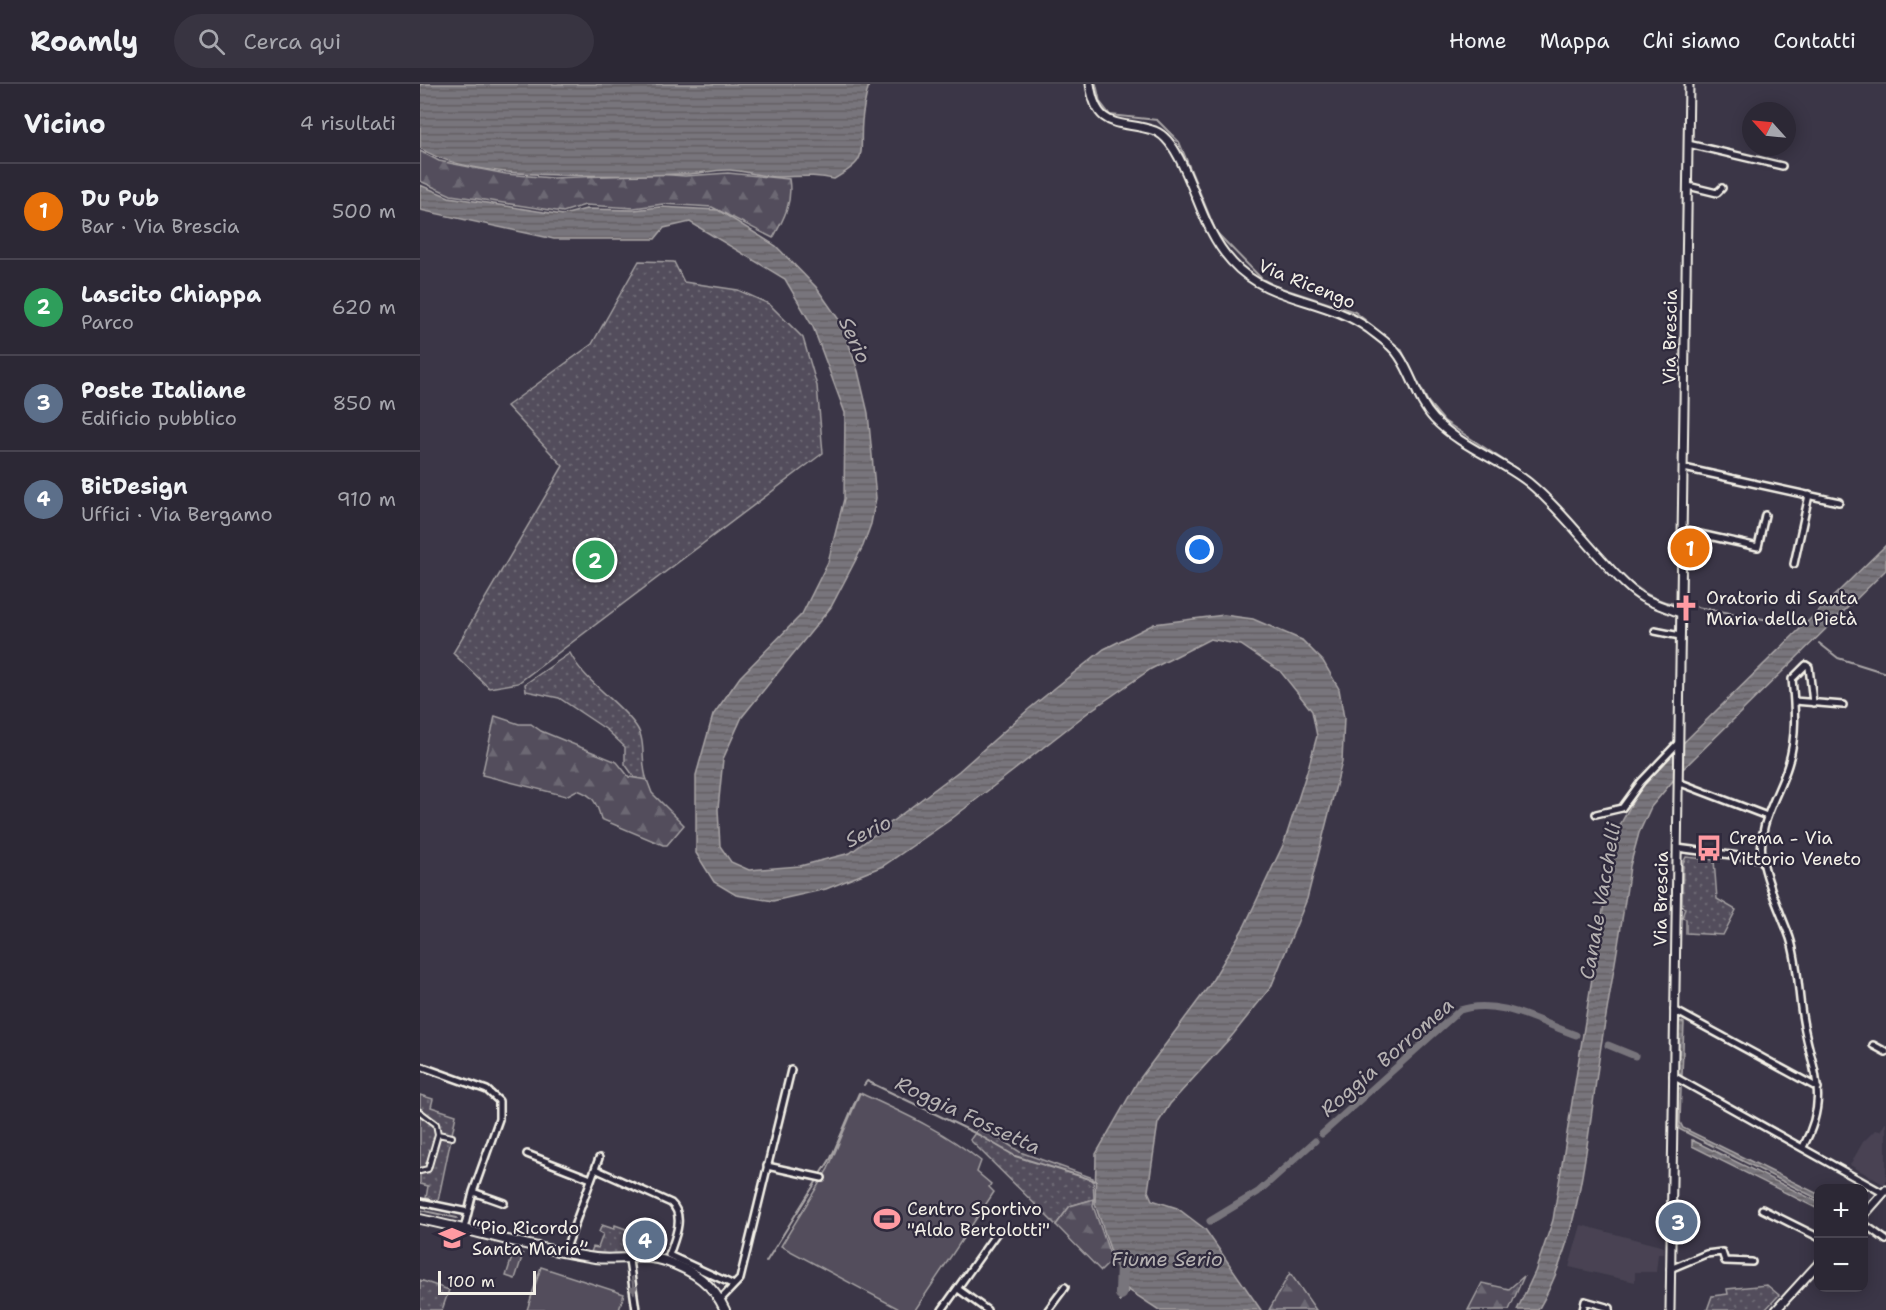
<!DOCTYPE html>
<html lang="it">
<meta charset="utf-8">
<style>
:root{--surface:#2c2835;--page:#383441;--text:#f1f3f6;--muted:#a6a6ad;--line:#484450;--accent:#ff9aa2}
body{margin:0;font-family:"Shantell Sans",sans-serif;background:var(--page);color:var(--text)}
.controls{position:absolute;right:18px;bottom:18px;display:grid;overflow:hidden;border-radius:12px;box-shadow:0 3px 15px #0003}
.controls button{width:54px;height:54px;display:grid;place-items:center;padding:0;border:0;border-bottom:2px solid var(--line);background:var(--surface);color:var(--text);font:30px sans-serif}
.compass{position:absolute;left:1322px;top:18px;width:54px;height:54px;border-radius:50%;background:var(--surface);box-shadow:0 3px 15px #0003;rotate:297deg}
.scale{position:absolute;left:18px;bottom:15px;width:98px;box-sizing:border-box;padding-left:6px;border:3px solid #f4f1e8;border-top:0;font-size:16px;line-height:21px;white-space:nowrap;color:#f4f1e8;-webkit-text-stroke:4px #2f2a3d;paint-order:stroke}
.you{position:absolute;left:780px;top:466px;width:21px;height:21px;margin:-15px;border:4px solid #fff;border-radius:50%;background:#1a73e8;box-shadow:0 0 0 9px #1a73e833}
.badge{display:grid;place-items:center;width:39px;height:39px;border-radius:50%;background:var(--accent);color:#fff;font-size:20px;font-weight:700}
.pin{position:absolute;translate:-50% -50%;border:3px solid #fff;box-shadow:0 2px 6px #0006}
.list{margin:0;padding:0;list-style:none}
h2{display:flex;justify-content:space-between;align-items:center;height:78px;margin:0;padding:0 24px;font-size:26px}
h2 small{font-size:20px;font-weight:400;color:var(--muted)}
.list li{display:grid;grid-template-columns:39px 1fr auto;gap:18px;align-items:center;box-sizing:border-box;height:96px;padding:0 24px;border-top:2px solid var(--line)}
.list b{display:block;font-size:22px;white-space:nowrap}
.list p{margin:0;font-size:20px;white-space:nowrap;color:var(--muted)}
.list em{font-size:20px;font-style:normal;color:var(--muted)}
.icon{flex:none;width:33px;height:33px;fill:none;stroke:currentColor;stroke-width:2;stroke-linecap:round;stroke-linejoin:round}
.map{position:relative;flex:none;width:1466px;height:1226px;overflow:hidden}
header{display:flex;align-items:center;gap:36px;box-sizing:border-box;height:84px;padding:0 30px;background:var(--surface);border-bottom:2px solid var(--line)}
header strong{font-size:28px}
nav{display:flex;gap:33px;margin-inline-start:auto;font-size:21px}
.search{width:420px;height:54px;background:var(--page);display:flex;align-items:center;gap:15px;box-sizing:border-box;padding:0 21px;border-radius:33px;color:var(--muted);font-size:22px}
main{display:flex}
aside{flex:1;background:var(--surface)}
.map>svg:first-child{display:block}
.built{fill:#484352}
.green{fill:url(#green-dots);stroke:#a4a0a2;stroke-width:1.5}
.forest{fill:url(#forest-firs);stroke:#a4a0a2;stroke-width:1.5}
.pitch{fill:#534e5c;stroke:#a4a0a2;stroke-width:1.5}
.water{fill:url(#water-rules);stroke:#aaa6a7;stroke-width:1.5}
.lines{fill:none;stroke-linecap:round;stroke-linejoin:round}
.stream{stroke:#aaa6a7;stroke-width:2}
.canal{stroke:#78747b;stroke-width:7}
.river{stroke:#78747b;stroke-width:12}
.pedestrian-casing{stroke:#f4f1e8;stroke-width:8}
.minor-casing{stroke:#f4f1e8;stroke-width:10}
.tertiary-casing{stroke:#f4f1e8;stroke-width:11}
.secondary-casing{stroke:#f4f1e8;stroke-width:12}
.pedestrian{stroke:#2f2a3d;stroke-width:4}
.minor{stroke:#2f2a3d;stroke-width:5}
.tertiary{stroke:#2f2a3d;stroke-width:7}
.secondary{stroke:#2f2a3d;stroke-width:8}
.oneway{fill:#747079}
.labels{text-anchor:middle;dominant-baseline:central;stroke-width:4.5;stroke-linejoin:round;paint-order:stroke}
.street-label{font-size:18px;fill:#f4f1e8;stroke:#2f2a3d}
.poi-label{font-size:18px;fill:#f4f1e8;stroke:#2f2a3d;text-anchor:start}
.water-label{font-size:20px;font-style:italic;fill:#b6b2b2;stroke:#2f2a3d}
</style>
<header>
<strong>Roamly</strong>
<div class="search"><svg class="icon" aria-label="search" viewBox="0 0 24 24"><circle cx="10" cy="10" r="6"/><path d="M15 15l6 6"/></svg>Cerca qui</div>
<nav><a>Home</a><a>Mappa</a><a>Chi siamo</a><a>Contatti</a></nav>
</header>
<main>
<aside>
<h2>Vicino<small>4 risultati</small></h2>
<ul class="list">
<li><span class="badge" style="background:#e8710a">1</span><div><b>Du Pub</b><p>Bar · Via Brescia</p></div><em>500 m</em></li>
<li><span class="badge" style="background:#2e9e5b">2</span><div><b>Lascito Chiappa</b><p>Parco</p></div><em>620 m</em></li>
<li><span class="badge" style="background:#5c6f8a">3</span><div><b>Poste Italiane</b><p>Edificio pubblico</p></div><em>850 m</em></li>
<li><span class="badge" style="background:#5c6f8a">4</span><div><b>BitDesign</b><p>Uffici · Via Bergamo</p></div><em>910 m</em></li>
</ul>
</aside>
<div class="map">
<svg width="1466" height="1226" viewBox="0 0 1466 1226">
<defs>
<pattern id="green-dots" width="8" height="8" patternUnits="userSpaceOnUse" patternTransform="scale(1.5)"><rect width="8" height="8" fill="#534e5c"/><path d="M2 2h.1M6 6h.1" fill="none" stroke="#6c6873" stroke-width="1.8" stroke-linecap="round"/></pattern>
<pattern id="forest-firs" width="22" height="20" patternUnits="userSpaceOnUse" patternTransform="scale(1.5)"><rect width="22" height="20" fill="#534e5c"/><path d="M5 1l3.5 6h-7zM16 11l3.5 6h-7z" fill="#6c6873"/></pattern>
<pattern id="water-rules" width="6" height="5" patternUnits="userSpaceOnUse" patternTransform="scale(1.5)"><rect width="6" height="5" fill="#78747b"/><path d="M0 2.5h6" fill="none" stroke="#636063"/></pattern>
</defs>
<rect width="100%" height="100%" fill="#3b3647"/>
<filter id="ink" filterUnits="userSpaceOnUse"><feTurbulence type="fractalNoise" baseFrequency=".0167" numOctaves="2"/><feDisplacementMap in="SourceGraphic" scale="12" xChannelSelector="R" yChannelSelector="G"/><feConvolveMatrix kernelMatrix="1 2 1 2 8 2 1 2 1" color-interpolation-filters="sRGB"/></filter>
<g filter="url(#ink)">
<!-- built -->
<path class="built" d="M1466,1038V1098L1463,1100L1430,1081L1443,1058L1455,1046L1460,1047Z
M1161,1141L1244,1163L1243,1170H1238L1236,1188H1215V1198L1149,1183Z"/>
<!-- green -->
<path class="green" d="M219,177L254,178L264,198L318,206L349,220L383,254L397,302L403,369L98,599L69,604L33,569L143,382L87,322L172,260Z
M150,569C165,599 197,615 216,642C227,657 220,679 227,696L215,694L205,680V663L187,646L139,614L106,607L105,600Z
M1266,773L1294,776L1297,815L1316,826L1303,851L1266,849V835L1262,834L1265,824L1262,823L1263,779Z
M0,1011L13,1015L11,1023L36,1031L18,1117L6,1114L8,1102L0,1100Z
M560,1042L600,1068L673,1094L674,1115L650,1122L636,1141L550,1056Z
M182,1141L194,1145L195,1141L209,1146L203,1171L171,1168L173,1163L178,1164L183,1150L179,1148Z
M0,1196L29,1206L22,1226H0Z
M1347,1201L1359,1211L1345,1226H1287L1292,1212L1308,1210L1307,1205Z"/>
<!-- forest -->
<path class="forest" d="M0,67L19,77L86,90L132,94L238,90L265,92L308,89L369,95C373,118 364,135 353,154L292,123L243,120L214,124L165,121L143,128L31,111L0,97Z
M75,632L99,640H111L121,647L197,678L209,693L227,696L232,709L264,741L247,761H243L181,735C177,719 173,711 157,706L146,712L62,691Z
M674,1115L673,1122L692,1176L681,1187L636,1141L650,1122Z
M870,1189L896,1226H849Z
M1104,1192L1089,1226H1048L1062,1199L1089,1205Z"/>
<!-- pitch -->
<path class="pitch" d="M440,1009C483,1029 524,1047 561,1077L557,1088L571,1100L569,1103L574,1108L495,1226H481L361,1162L408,1085Z
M94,1167L103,1170L95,1195L86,1192Z
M121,1183L204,1210L199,1226H107Z"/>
<!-- water -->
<path class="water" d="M0,0H449C446,12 443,25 442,37C439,72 450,74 414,95C394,90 376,93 356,93C340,92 325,87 310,86C295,85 280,90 265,90C198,91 54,100 0,64Z
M0,101L29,113L143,131L166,125L214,126L240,123L298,126L356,162L396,203L422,240L438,287L448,329L456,414L451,440L443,462L411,523L322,633L303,675L298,725L300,762L311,778L329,786L380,782L430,769L539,687L610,624L684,565L734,540L804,531L833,535L882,556L903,577L919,605L924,634L922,678L887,815L851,903L811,953L750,1020L738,1039L728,1107L732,1116L757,1124L785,1145L841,1226H739L707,1205L695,1180L675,1120L676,1070L718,997L789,902L824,843L864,759L889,681L897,652L892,627L860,587L821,561L790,555L731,585L670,627L530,736L463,782L406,805L353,817L316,811L294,798L276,769V691L293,631L320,593L382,530L408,478L424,415L425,329L393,243L365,195L270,138L244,144L235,155H134L0,126Z
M1466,461V486L1262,686L1231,723L1219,749L1210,782C1202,842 1191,901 1181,962C1168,1045 1162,1153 1118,1226H1097L1115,1188L1133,1136L1193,764L1200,741L1219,706L1256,666Z
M1258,936L1264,939L1262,991L1258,989Z
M1258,1004H1261L1260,1038L1263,1044L1398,1110V1115L1259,1045Z
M1272,1056L1398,1118V1125L1272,1062Z"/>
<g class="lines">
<!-- stream -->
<path class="stream" d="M676,0L680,18L690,31L737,36L759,58L796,148L842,195L850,199
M855,202L935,228L981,265L1008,318L1024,337L1109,393L1128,412
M1161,447C1189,475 1214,515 1256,520
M1277,523L1349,536L1372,534L1378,538
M1399,559L1418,574L1466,589
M444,1001L447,997L559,1051L595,1072L676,1097
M0,1126L37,1134
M346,1178L411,1074L439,1009
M699,1217L709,1206"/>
<!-- canal -->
<path class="canal" d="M1188,961L1215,972
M902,1050L1040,926C1078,913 1119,938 1156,951
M790,1137L838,1108L895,1057"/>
<!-- river -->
<path class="river" d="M701,1210L702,1177"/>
<!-- pedestrian casing -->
<g class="pedestrian-casing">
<path id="pedestrian" d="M0,1028L16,1040L18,1050L32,1053
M0,1087L8,1085L18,1050"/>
</g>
<!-- minor casing -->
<g class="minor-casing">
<path id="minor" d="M1268,60L1362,82
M1268,102L1297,109L1302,104
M1264,384L1419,418
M1262,446L1338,463L1345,431
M1374,480L1389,411
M1235,547L1260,552
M1374,617L1423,621
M1258,698L1347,732
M1176,730L1202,724L1221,698L1258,659
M1257,764L1342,775
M1254,926L1398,1004
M1453,961L1466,968
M0,982L67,1006L79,1017V1035L53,1108L44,1145
M1253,992L1463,1109
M1383,1063C1412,1009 1390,984 1382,931C1378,906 1378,878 1370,854C1361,829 1348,803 1343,777C1335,743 1359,711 1368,681C1377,652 1375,624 1372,595L1386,581L1389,583L1393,619
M107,1070L171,1095
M347,1082L402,1094
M175,1085L251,1119C266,1132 254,1156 249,1171L314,1201
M53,1108L84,1119
M0,1118L48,1128
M1342,1125L1398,1153
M1444,1140L1466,1156
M145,1167L179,1074
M209,1176L216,1226
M1250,1185L1286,1170L1302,1168L1305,1177L1332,1178
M538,1205L567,1226
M300,1216L320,1195L371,986
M522,1226L578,1147
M628,1226L645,1203
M1163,1226L1165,1217L1190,1224L1189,1226"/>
</g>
<!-- tertiary casing -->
<g class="tertiary-casing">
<path id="tertiary" d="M670,0C677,49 701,35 735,47C745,51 754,64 759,74C777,108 785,149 812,178C847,218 907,214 949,245C959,253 972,261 979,272C993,292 997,317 1014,335C1040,362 1078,375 1108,398C1136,421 1161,453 1186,480C1197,492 1209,506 1223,514C1234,520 1248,524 1260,529
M1444,1131L1466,1106
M1250,1226L1269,0
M1356,1226L1398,1180"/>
</g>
<!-- secondary casing -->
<g class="secondary-casing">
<path id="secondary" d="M0,1135C56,1147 118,1166 175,1174C198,1177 226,1169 248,1178C274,1187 293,1200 305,1226"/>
</g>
<!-- pedestrian -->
<use href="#pedestrian" class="pedestrian"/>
<!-- minor -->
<use href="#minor" class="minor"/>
<!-- tertiary -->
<use href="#tertiary" class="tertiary"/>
<!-- secondary -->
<use href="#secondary" class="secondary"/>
</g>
<!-- one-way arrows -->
<defs><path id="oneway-solid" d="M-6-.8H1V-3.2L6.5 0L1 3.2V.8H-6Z" transform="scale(1.5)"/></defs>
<use class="oneway" href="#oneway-solid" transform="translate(213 1201) rotate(83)"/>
</g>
<!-- icons -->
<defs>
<g id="church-bare" transform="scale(2.07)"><path d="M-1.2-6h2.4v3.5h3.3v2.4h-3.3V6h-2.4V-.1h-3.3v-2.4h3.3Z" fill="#ff9aa2" stroke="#2f2a3d" stroke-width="2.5" paint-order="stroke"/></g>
<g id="bus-bare" transform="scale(2.07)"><path d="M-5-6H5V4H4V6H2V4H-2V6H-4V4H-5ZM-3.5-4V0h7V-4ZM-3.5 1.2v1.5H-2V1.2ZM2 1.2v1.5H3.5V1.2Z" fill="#ff9aa2" stroke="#2f2a3d" stroke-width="2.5" paint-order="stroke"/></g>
<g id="stadium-bare" transform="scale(2.07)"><path d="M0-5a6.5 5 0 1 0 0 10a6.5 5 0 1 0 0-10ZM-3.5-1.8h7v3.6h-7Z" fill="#ff9aa2" stroke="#2f2a3d" stroke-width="2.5" paint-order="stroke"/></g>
<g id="school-bare" transform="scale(2.07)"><path d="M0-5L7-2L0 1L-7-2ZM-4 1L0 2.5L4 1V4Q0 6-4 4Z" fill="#ff9aa2" stroke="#2f2a3d" stroke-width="2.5" paint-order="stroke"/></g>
</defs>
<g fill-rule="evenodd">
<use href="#church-bare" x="1266" y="524"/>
<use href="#bus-bare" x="1289" y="764"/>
<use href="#stadium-bare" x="467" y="1135"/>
<use href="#school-bare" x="32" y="1154"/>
</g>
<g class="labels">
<!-- street labels -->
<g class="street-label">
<text transform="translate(887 200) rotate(22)">Via Ricengo</text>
<text transform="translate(1250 253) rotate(-89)">Via Brescia</text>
<text transform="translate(1241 815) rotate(-89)">Via Brescia</text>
</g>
<!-- poi labels -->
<g class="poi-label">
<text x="1286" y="514">Oratorio di Santa<tspan x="1286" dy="21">Maria della Pietà</tspan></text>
<text x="1309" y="754">Crema - Via<tspan x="1309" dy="21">Vittorio Veneto</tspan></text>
<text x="487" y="1125">Centro Sportivo<tspan x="487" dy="21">"Aldo Bertolotti"</tspan></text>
<text x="52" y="1144">“Pio Ricordo<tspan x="52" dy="21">Santa Maria”</tspan></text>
</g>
<!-- water labels -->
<g class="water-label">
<text transform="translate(435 256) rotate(65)">Serio</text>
<text transform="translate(448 747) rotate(-26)">Serio</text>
<text transform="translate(1180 817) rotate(-80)">Canale Vacchelli</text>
<text transform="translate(967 973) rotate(-41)">Roggia Borromea</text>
<text transform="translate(548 1031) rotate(25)">Roggia Fossetta</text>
<text x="747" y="1175">Fiume Serio</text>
</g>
</g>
</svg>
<div class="controls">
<button>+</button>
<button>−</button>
</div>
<svg class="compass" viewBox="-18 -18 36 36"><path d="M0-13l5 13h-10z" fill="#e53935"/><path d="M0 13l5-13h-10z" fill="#a6a6ad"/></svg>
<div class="scale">100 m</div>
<div class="you"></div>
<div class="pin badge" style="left:1270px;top:464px;background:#e8710a">1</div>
<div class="pin badge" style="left:175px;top:476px;background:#2e9e5b">2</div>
<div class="pin badge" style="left:1258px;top:1138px;background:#5c6f8a">3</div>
<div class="pin badge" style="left:225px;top:1156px;background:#5c6f8a">4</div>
</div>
</main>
